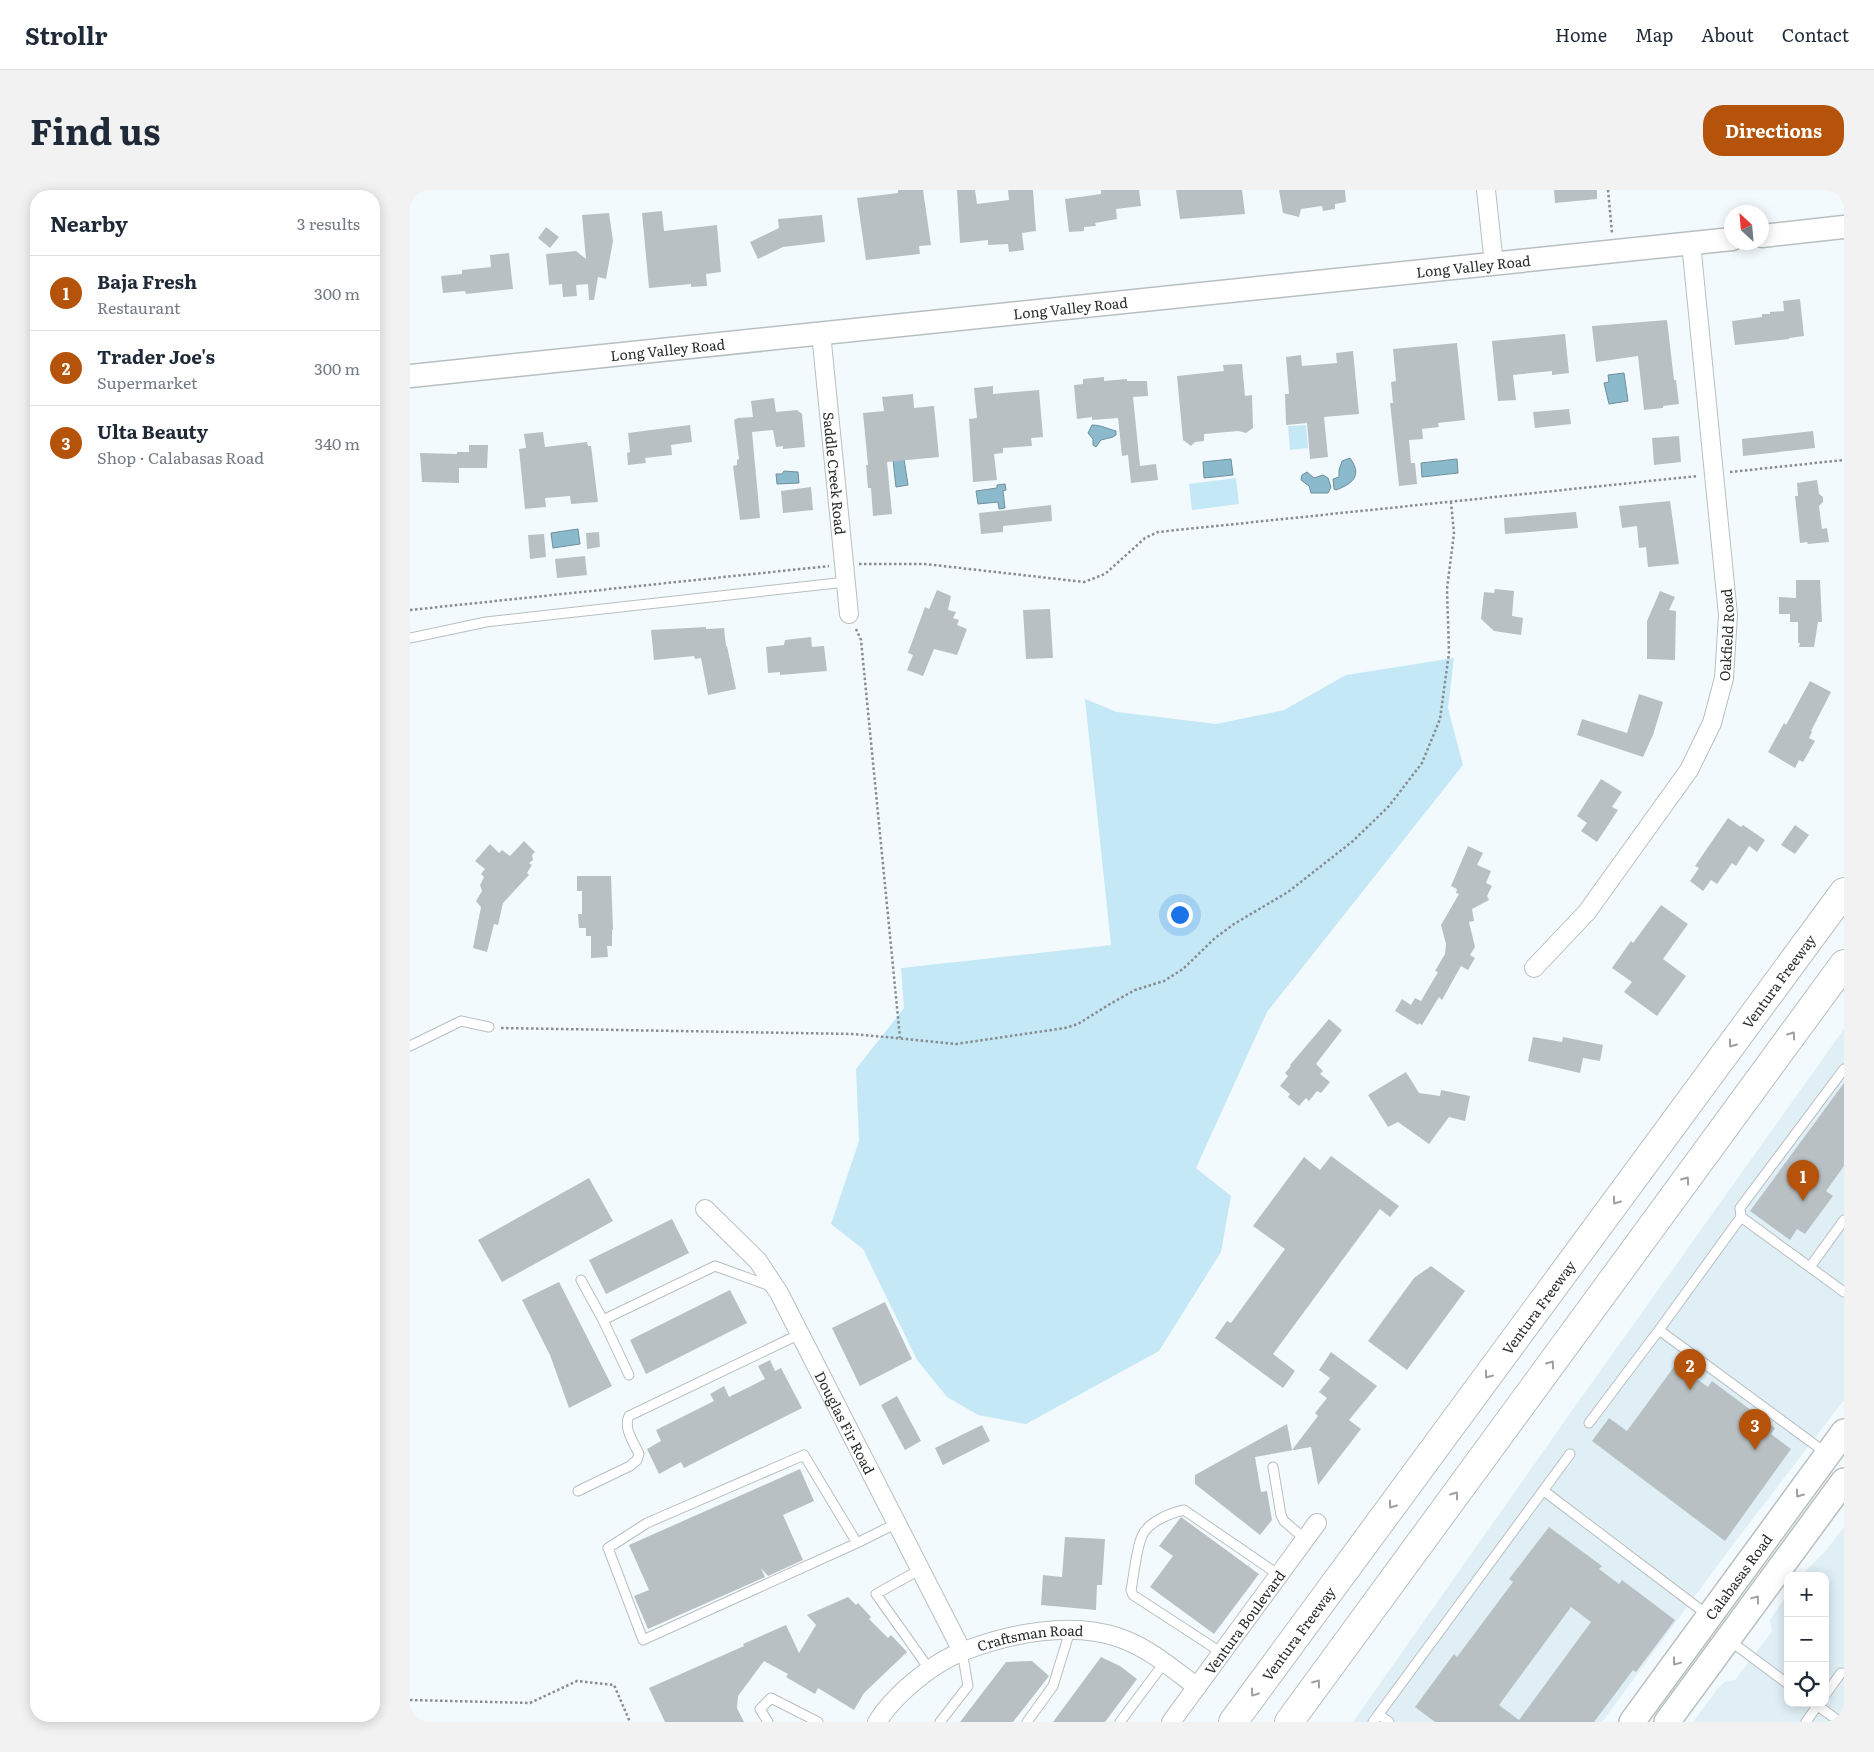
<!DOCTYPE html>
<meta charset="utf-8">
<style>
:root{--surface:#fff;--page:#f2f2f3;--text:#1f2937;--muted:#747a83;--line:#e0e1e3;--accent:#b45309}
body{margin:0;font-family:Literata,serif;background:var(--page);color:var(--text)}
.controls{position:absolute;right:15px;bottom:15px;display:grid;overflow:hidden;border-radius:10px;box-shadow:0 2px 12px #0003}
.controls button{width:45px;height:45px;display:grid;place-items:center;padding:0;border:0;border-bottom:1px solid var(--line);background:var(--surface);color:var(--text);font:25px sans-serif}
.compass{position:absolute;left:1314px;top:15px;width:45px;height:45px;border-radius:50%;background:var(--surface);box-shadow:0 2px 12px #0003;rotate:334deg}
.you{position:absolute;left:769px;top:724px;width:18px;height:18px;margin:-12px;border:4px solid #fff;border-radius:50%;background:#1a73e8;box-shadow:0 0 0 8px #1a73e833}
.badge{display:grid;place-items:center;width:32px;height:32px;border-radius:50%;background:var(--accent);color:#fff;font-size:16px;font-weight:700}
.pin{position:absolute;translate:-50% -41px;filter:drop-shadow(0 1px 2px #0008)}
.pin::after{content:'';position:absolute;top:26px;width:18px;height:15px;background:inherit;clip-path:polygon(0 0,100% 0,50% 100%)}
.list{margin:0;padding:0;list-style:none}
h2{display:flex;justify-content:space-between;align-items:center;height:65px;margin:0;padding:0 20px;font-size:21px}
h2 small{font-size:16px;font-weight:400;color:var(--muted)}
.list li{display:grid;grid-template-columns:32px 1fr auto;gap:15px;align-items:center;box-sizing:border-box;height:75px;padding:0 20px;border-top:1px solid var(--line)}
.list b{display:block;font-size:19px;white-space:nowrap}
.list p{margin:0;font-size:16px;white-space:nowrap;color:var(--muted)}
.list em{font-size:16px;font-style:normal;color:var(--muted)}
.icon{flex:none;width:28px;height:28px;fill:none;stroke:currentColor;stroke-width:2;stroke-linecap:round;stroke-linejoin:round}
.map{position:relative;flex:none;width:1434px;height:1532px;overflow:hidden;border-radius:20px}
header{display:flex;align-items:center;gap:30px;box-sizing:border-box;height:70px;padding:0 25px;background:var(--surface);border-bottom:1px solid var(--line)}
header strong{font-size:24px}
nav{display:flex;gap:28px;margin-inline-start:auto;font-size:18px}
.intro{display:flex;align-items:center;justify-content:space-between;box-sizing:border-box;height:120px;padding:0 30px}
h1{margin:0;font-size:35px}
.button{padding:12px 22px;border-radius:20px;background:var(--accent);color:#fff;font-size:18px;font-weight:700}
main{display:flex;gap:30px;padding:0 30px}
aside{flex:1;background:var(--surface);border-radius:20px;box-shadow:0 2px 12px #0003}
.map>svg:first-child{display:block}
.built{fill:#dfeff5}
.green{fill:#c5e8f6}
.water{fill:#8bbacc;stroke:#6e8f9c}
.building{fill:#b9c0c3;fill-rule:evenodd}
.lines{fill:none;stroke-linecap:round;stroke-linejoin:round}
.service-casing{stroke:#b8bfc1;stroke-width:11}
.minor-casing{stroke:#b8bfc1;stroke-width:20}
.tertiary-casing{stroke:#b8bfc1;stroke-width:25}
.secondary-casing{stroke:#b8bfc1;stroke-width:28}
.motorway-casing{stroke:#b8bfc1;stroke-width:30}
.path{stroke:#878c8e;stroke-width:2.5;stroke-dasharray:2.5 2.5;stroke-linecap:butt}
.service{stroke:#fff;stroke-width:9}
.minor{stroke:#fff;stroke-width:18}
.tertiary{stroke:#fff;stroke-width:22}
.secondary{stroke:#fff;stroke-width:25}
.motorway{stroke:#fff;stroke-width:28}
.oneway{stroke:#9fa0a0}
.labels{text-anchor:middle;dominant-baseline:central;stroke-width:5;stroke-linejoin:round;paint-order:stroke}
.street-label{font-size:14px;fill:#292c2d;stroke:#fff}
</style>
<header>
<strong>Strollr</strong>
<nav><a>Home</a><a>Map</a><a>About</a><a>Contact</a></nav>
</header>
<div class="intro"><h1>Find us</h1><a class="button">Directions</a></div>
<main>
<aside>
<h2>Nearby<small>3 results</small></h2>
<ul class="list">
<li><span class="badge">1</span><div><b>Baja Fresh</b><p>Restaurant</p></div><em>300 m</em></li>
<li><span class="badge">2</span><div><b>Trader Joe's</b><p>Supermarket</p></div><em>300 m</em></li>
<li><span class="badge">3</span><div><b>Ulta Beauty</b><p>Shop · Calabasas Road</p></div><em>340 m</em></li>
</ul>
</aside>
<div class="map">
<svg width="1434" height="1532" viewBox="0 0 1434 1532">
<rect width="100%" height="100%" fill="#f3fafd"/>
<!-- built -->
<path class="built" d="M1434,839V1210L1322,1356L1192,1532H943L1156,1229Z
M1434,1337V1532H1283L1309,1497L1316,1491L1325,1490L1362,1441L1360,1430L1378,1403V1513H1415V1386H1391L1417,1359Z"/>
<!-- green -->
<path class="green" d="M896,235L898,258L880,260L878,236Z
M826,288L829,314L782,320L779,294Z
M1044,468L1038,518L1053,575L857,822L786,978L821,1006L811,1062L749,1161L616,1234L568,1225L537,1207L507,1170L453,1059L421,1034L449,951L446,879L494,818L491,778L701,755L675,509L707,522L806,534L874,520L936,485Z"/>
<!-- water -->
<path class="water" d="M1214,183L1218,211L1199,214L1194,193L1199,192L1198,185Z
M682,235C691,235 698,239 706,241V245L703,247L691,250L686,257L683,255V249L678,243Z
M940,268C953,286 942,294 926,300L924,299L923,289L929,287V280L932,271Z
M494,269L498,295L486,297L483,270Z
M821,269L823,285L794,288L793,272Z
M1047,269L1048,283L1012,287L1011,273Z
M374,281L388,282L389,293L367,294L366,284H372Z
M897,282L904,288L913,285L918,288L921,297L918,303H901L899,296L891,290L892,285Z
M595,294L596,300L593,301L595,318L589,319L588,312L568,314L566,301L587,298V295Z
M168,339L170,354L143,358L141,343Z"/>
<!-- building -->
<path class="building" d="M488,0H513L521,55L509,56L510,64L456,70L447,8L488,3Z
M547,0H565L567,14L599,10L598,0H623L626,41L612,43L614,60L599,62L598,54L578,55V50L550,53Z
M691,0H729L731,16L706,19L707,29L685,33L686,36L674,37V41L659,42L655,9L691,4Z
M766,0H832L835,24L770,29Z
M869,0H935L936,12L925,14V19L913,21L912,16L891,19L889,27L873,23Z
M1144,0H1187V9L1145,13Z
M252,21L254,41L307,35L311,82L296,84L297,96L281,97V94L239,98L232,23Z
M199,23L203,51L196,89L188,87L184,110H179L178,94L166,95L167,106L153,107L152,94L139,95L136,64L166,61L176,69L172,25Z
M412,25L415,52L373,57L348,69L340,52L369,38L368,29Z
M136,37L149,47L140,58L128,48Z
M99,63L103,99L56,104L55,101L33,103L31,86L52,84V80L81,77L80,65Z
M1390,109L1394,146L1379,148V149L1325,155L1322,131L1352,127V124H1360V122L1374,121L1373,111Z
M1257,130L1264,190H1266L1269,214L1253,216V218L1234,220L1228,166L1186,172L1182,136Z
M1155,144L1159,183L1142,185V181L1103,185L1106,210L1088,211L1082,151Z
M1047,153L1055,230L1028,233L1029,237L1012,239L1013,249L999,250L1001,273H1005L1007,294L989,296L980,213H983L981,192L986,191L983,159Z
M943,161L949,224L914,227L918,267L900,269L897,233L876,235L875,204H879L876,167L891,165L892,176L927,173L926,163Z
M832,174L835,206L842,205L843,238L836,243L828,241L794,244V251L785,252L781,256L773,250L767,186L814,181L813,175Z
M694,187V191L717,189V191H737L738,206L723,207L730,276L746,274L748,290L721,293L718,265L712,266L708,228L682,230V227L667,229L664,195L673,194V189Z
M583,196V204L629,200L633,247L621,248L622,256L593,258V263L584,264L587,290L563,292L559,229L567,228L564,198Z
M503,204L504,218L524,216L529,267L477,272L482,324L463,326L461,298H458L456,275H458L453,223L474,221L472,207Z
M364,208L366,222L387,220L392,224L395,257L373,259V256L366,257L363,240L342,242L350,328L330,330L323,276L327,275V270L329,269L324,230L328,228L343,227L341,211Z
M1159,219L1161,234L1125,238L1123,222Z
M280,235L282,252L261,255L262,265L235,268L236,273L218,275L217,263L220,262L218,243Z
M1403,241L1405,258L1333,266L1332,249Z
M133,242L135,257L177,252L178,256H181L188,312L161,314L160,306L135,308L136,317L115,319L109,259L116,258L114,244Z
M1269,246L1271,272L1244,275L1242,248Z
M59,255H78L77,278H49V293L12,292L10,263L47,264V262H59Z
M1407,290L1409,304L1413,307V312L1409,316L1412,339L1417,338L1419,352L1398,354L1397,352L1390,353L1385,306H1388L1387,293Z
M401,297L403,320L373,323L371,301Z
M1260,311L1269,374L1238,377L1236,357L1229,358L1227,336L1212,338L1209,316Z
M641,315L642,331L593,336V342L571,344L569,323Z
M1166,322L1168,338L1095,344L1094,328Z
M189,342L190,357L177,359L176,343Z
M134,344L136,367L120,369L118,345Z
M175,366L177,385L147,388L145,369Z
M1386,390H1410L1412,432H1408L1404,457H1389L1390,453H1388V432H1380V424H1369V407L1386,408Z
M1085,399L1104,401L1102,426L1113,428L1111,445L1084,441L1071,429L1074,402L1084,403Z
M527,400L541,406L538,420L546,422L543,428L549,430L547,435L557,439L547,465L524,459L513,486L497,480L503,465L498,463L515,417L519,419Z
M1250,401L1265,407L1259,420L1266,421L1265,470L1237,469V431Z
M640,419L643,468L616,469L613,420Z
M296,437V439L314,438L316,456H317L326,499L298,505L291,468L285,469L284,466L244,470L241,440Z
M401,447L402,457L414,456L417,481L370,485V482L358,483L356,457L374,455L375,450Z
M1400,491L1421,502L1401,541L1402,542L1399,548L1405,551L1393,572L1389,570L1385,578L1358,562L1374,533L1376,535Z
M1229,504L1253,512L1243,545L1233,567L1167,545L1172,529L1217,543Z
M1191,589L1212,602L1202,617L1208,620L1187,652L1171,641L1177,633L1167,626Z
M1318,628L1331,637L1333,635L1355,650L1347,662L1339,656L1326,676L1322,673L1307,694L1301,690L1293,701L1280,691L1289,678L1285,676Z
M1385,635L1399,645L1385,664L1371,655Z
M114,651L125,662L122,665L123,670L119,673L122,675L117,683L119,685L93,713L88,735L84,734L77,762L63,758L71,717L66,711L72,701L70,695L74,687L71,684L75,679L65,671L80,654L89,663L92,660L100,666Z
M1058,656L1073,663L1067,675L1081,681L1076,693L1082,696L1077,706L1079,710L1062,719L1064,731L1059,732L1065,757L1060,765L1065,768L1058,780L1051,776L1032,810L1029,807L1012,835L1009,833L1008,835L985,821L992,809L1001,815L1005,808L1011,811L1028,782L1025,781L1035,764L1036,754L1031,735L1049,704L1046,703L1047,699L1041,696Z
M167,686H201L203,740H202V756H197L198,767L181,768V746H176V738H169L168,724H172V701H167Z
M1251,715L1278,734L1253,769L1276,786L1247,826L1214,802L1222,792L1202,778L1221,751L1223,753Z
M919,829L932,840L906,874L913,881L910,884L920,892L911,903L907,901L899,911L896,908L889,916L878,907L880,904L870,896L878,886L875,883L881,876L880,875Z
M1123,847L1152,852L1153,847L1193,855L1190,871L1173,868L1170,883L1118,871Z
M996,882L1009,903L1030,906L1031,900L1060,906L1055,931L1039,927L1019,954L988,932L978,937L958,905Z
M1434,893V976L1416,1001L1423,1006L1395,1044L1387,1039L1380,1050L1340,1021Z
M921,966L989,1016L980,1027L970,1019L863,1164L885,1181L873,1198L805,1148L817,1131L821,1133L875,1059L843,1036L894,967L910,980Z
M179,988L203,1031L92,1092L68,1050Z
M262,1029L279,1063L196,1104L179,1070Z
M1021,1076L1055,1101L997,1180L958,1151L1004,1088Z
M149,1092L202,1196L159,1218L140,1165L112,1110Z
M320,1100L337,1133L236,1184L220,1150Z
M475,1112L502,1169L450,1196L422,1138Z
M921,1162L967,1196L939,1230L951,1239L908,1295L901,1257L845,1267L851,1302L857,1301L862,1330L850,1345L785,1294V1285L877,1234L882,1260L908,1226L905,1223L917,1208L909,1202L920,1188L909,1180Z
M360,1170L365,1181L371,1178L392,1218L274,1278L271,1272L249,1284L237,1259L251,1251L246,1240L304,1211L300,1204L314,1196L319,1207L355,1189L348,1176Z
M1266,1174L1298,1197L1302,1191L1365,1238L1361,1244L1381,1259L1315,1351L1182,1251L1199,1228L1217,1241Z
M487,1206L511,1251L495,1260L471,1215Z
M572,1235L580,1251L533,1275L525,1258Z
M390,1279L404,1311L373,1325L393,1370L358,1386L351,1378L355,1387L238,1439L224,1406L239,1400L219,1355Z
M771,1327L849,1384L804,1444L740,1397L763,1366L749,1356Z
M1139,1337L1192,1376L1189,1379L1209,1394L1212,1390L1265,1430L1226,1482L1223,1480L1184,1532H1025L1005,1517L1044,1464L1047,1467L1103,1392L1099,1389ZM1161,1417L1181,1432L1109,1530L1089,1515Z
M655,1347L695,1349L692,1395H687L686,1420L631,1415L633,1385L652,1387Z
M438,1407L446,1415L448,1413L461,1427L459,1429L478,1448L481,1445L497,1462L454,1503L444,1520L408,1498L405,1504L376,1487L378,1484L354,1471L328,1506L327,1518L334,1532H255L239,1498L334,1456L333,1454L376,1435L389,1463L406,1435L397,1425Z
M691,1467L710,1476L727,1489L695,1532H643Z
M622,1471L639,1486L603,1532H550L596,1472Z"/>
<g class="lines">
<!-- service casing -->
<g class="service-casing">
<path id="service" d="M0,448L76,432L436,392
M0,856L51,831L79,837
M1331,1027L1434,1102
M1400,1077L1434,1030
M171,1090L193,1130
M1249,1140L1416,1263
M219,1185L193,1130L305,1076L363,1097
M1179,1233L1249,1140L1331,1027L1330,1018L1434,879
M863,1277L871,1325L874,1331L895,1349
M168,1301L220,1276L227,1270L229,1264C224,1253 213,1238 219,1226L390,1144
M1134,1301L1299,1426
M447,1353L394,1265L237,1333L198,1358L233,1450L447,1353L487,1333
M511,1379L466,1404L520,1480
M1319,1450L1378,1494
M812,1463L723,1405L721,1400C724,1385 726,1360 732,1346C738,1332 760,1323 774,1320L869,1385
M1415,1505L1431,1483
M1404,1513L1430,1532
M969,1525L979,1532
M358,1532L350,1519L361,1508L408,1532
M530,1532L558,1496L552,1461
M617,1532L643,1496L660,1441
M710,1532L754,1473
M963,1532L1160,1264
M1396,1532L1409,1513"/>
</g>
<!-- minor casing -->
<g class="minor-casing">
<g id="minor">
<path d="M1076,0L1084,74"/>
<path id="s1" d="M411,143L439,424"/>
<path id="s2" d="M1124,778L1177,722L1279,580L1302,533L1314,488L1318,425L1281,53"/>
<path id="s3" d="M295,1019L348,1071L369,1103L552,1461"/>
<path id="s4" d="M467,1532C484,1505 523,1472 554,1461C601,1443 662,1431 710,1448C739,1458 763,1479 787,1497"/>
<path id="s5" d="M761,1532L907,1333"/>
</g>
</g>
<!-- tertiary casing -->
<g class="tertiary-casing">
<g id="tertiary">
<path d="M1352,46L1434,37"/>
<path id="s6" d="M0,186L1322,49"/>
</g>
</g>
<!-- secondary casing -->
<g class="secondary-casing">
<g id="secondary">
<path id="s7" d="M1222,1532L1434,1242"/>
<path d="M1257,1532L1434,1291"/>
</g>
</g>
<!-- motorway casing -->
<g class="motorway-casing">
<g id="motorway">
<path id="s8" d="M823,1532L1434,702"/>
<path d="M879,1532L1434,774"/>
</g>
</g>
<!-- path -->
<path class="path" d="M1198,0L1202,43
M1320,282L1434,270
M449,374H515L674,392L695,384L735,348L748,342L1288,286
M0,420L419,376
M446,439L451,450L490,848
M91,838L444,844L546,854L655,838L668,834L700,814L725,800L754,791L773,779L805,748L824,734L878,702L943,651L979,616L1012,573L1030,529L1039,463L1037,399L1044,343L1041,312
M0,1510L120,1513L167,1491L204,1495L220,1532"/>
<!-- service -->
<use href="#service" class="service"/>
<!-- minor -->
<use href="#minor" class="minor"/>
<!-- tertiary -->
<use href="#tertiary" class="tertiary"/>
<!-- secondary -->
<use href="#secondary" class="secondary"/>
<!-- motorway -->
<use href="#motorway" class="motorway"/>
</g>
<!-- one-way arrows -->
<defs><path id="oneway-chevron" d="M-2-3.5L2.5 0L-2 3.5" fill="none" stroke-width="1.6" stroke-linecap="round" stroke-linejoin="round" transform="scale(1.25)"/></defs>
<g class="oneway">
<use href="#oneway-chevron" transform="translate(1382 845) rotate(-54)"/>
<use href="#oneway-chevron" transform="translate(1322 854) rotate(126)"/>
<use href="#oneway-chevron" transform="translate(1276 990) rotate(-54)"/>
<use href="#oneway-chevron" transform="translate(1206 1011) rotate(126)"/>
<use href="#oneway-chevron" transform="translate(1141 1174) rotate(-54)"/>
<use href="#oneway-chevron" transform="translate(1078 1185) rotate(126)"/>
<use href="#oneway-chevron" transform="translate(1389 1304) rotate(126)"/>
<use href="#oneway-chevron" transform="translate(1045 1305) rotate(-54)"/>
<use href="#oneway-chevron" transform="translate(982 1315) rotate(126)"/>
<use href="#oneway-chevron" transform="translate(1346 1409) rotate(-53)"/>
<use href="#oneway-chevron" transform="translate(1266 1472) rotate(127)"/>
<use href="#oneway-chevron" transform="translate(907 1493) rotate(-54)"/>
<use href="#oneway-chevron" transform="translate(844 1503) rotate(126)"/>
</g>
<g class="labels">
<!-- street labels -->
<g class="street-label">
<text stroke="none"><textPath href="#s6" startOffset="1069">Long Valley Road</textPath></text>
<text stroke="none"><textPath href="#s6" startOffset="664">Long Valley Road</textPath></text>
<text stroke="none"><textPath href="#s6" startOffset="259">Long Valley Road</textPath></text>
<text stroke="none"><textPath href="#s1" startOffset="141">Saddle Creek Road</textPath></text>
<text stroke="none"><textPath href="#s2" startOffset="394">Oakfield Road</textPath></text>
<text stroke="none"><textPath href="#s8" startOffset="920">Ventura Freeway</textPath></text>
<text stroke="none"><textPath href="#s8" startOffset="515">Ventura Freeway</textPath></text>
<text stroke="none"><textPath href="#s3" startOffset="258">Douglas Fir Road</textPath></text>
<text stroke="none"><textPath href="#s7" startOffset="180">Calabasas Road</textPath></text>
<text stroke="none"><textPath href="#s5" startOffset="124">Ventura Boulevard</textPath></text>
<text stroke="none"><textPath href="#s8" startOffset="110">Ventura Freeway</textPath></text>
<text stroke="none"><textPath href="#s4" startOffset="182">Craftsman Road</textPath></text>
</g>
</g>
</svg>
<div class="controls">
<button>+</button>
<button>−</button>
<button><svg class="icon" aria-label="locate" viewBox="0 0 24 24"><circle cx="12" cy="12" r="6"/><path d="M12 2v4M12 18v4M2 12h4M18 12h4"/></svg></button>
</div>
<svg class="compass" viewBox="-18 -18 36 36"><path d="M0-13l5 13h-10z" fill="#e53935"/><path d="M0 13l5-13h-10z" fill="#747a83"/></svg>
<div class="you"></div>
<div class="pin badge" style="left:1393px;top:1011px">1</div>
<div class="pin badge" style="left:1280px;top:1200px">2</div>
<div class="pin badge" style="left:1345px;top:1260px">3</div>
</div>
</main>
